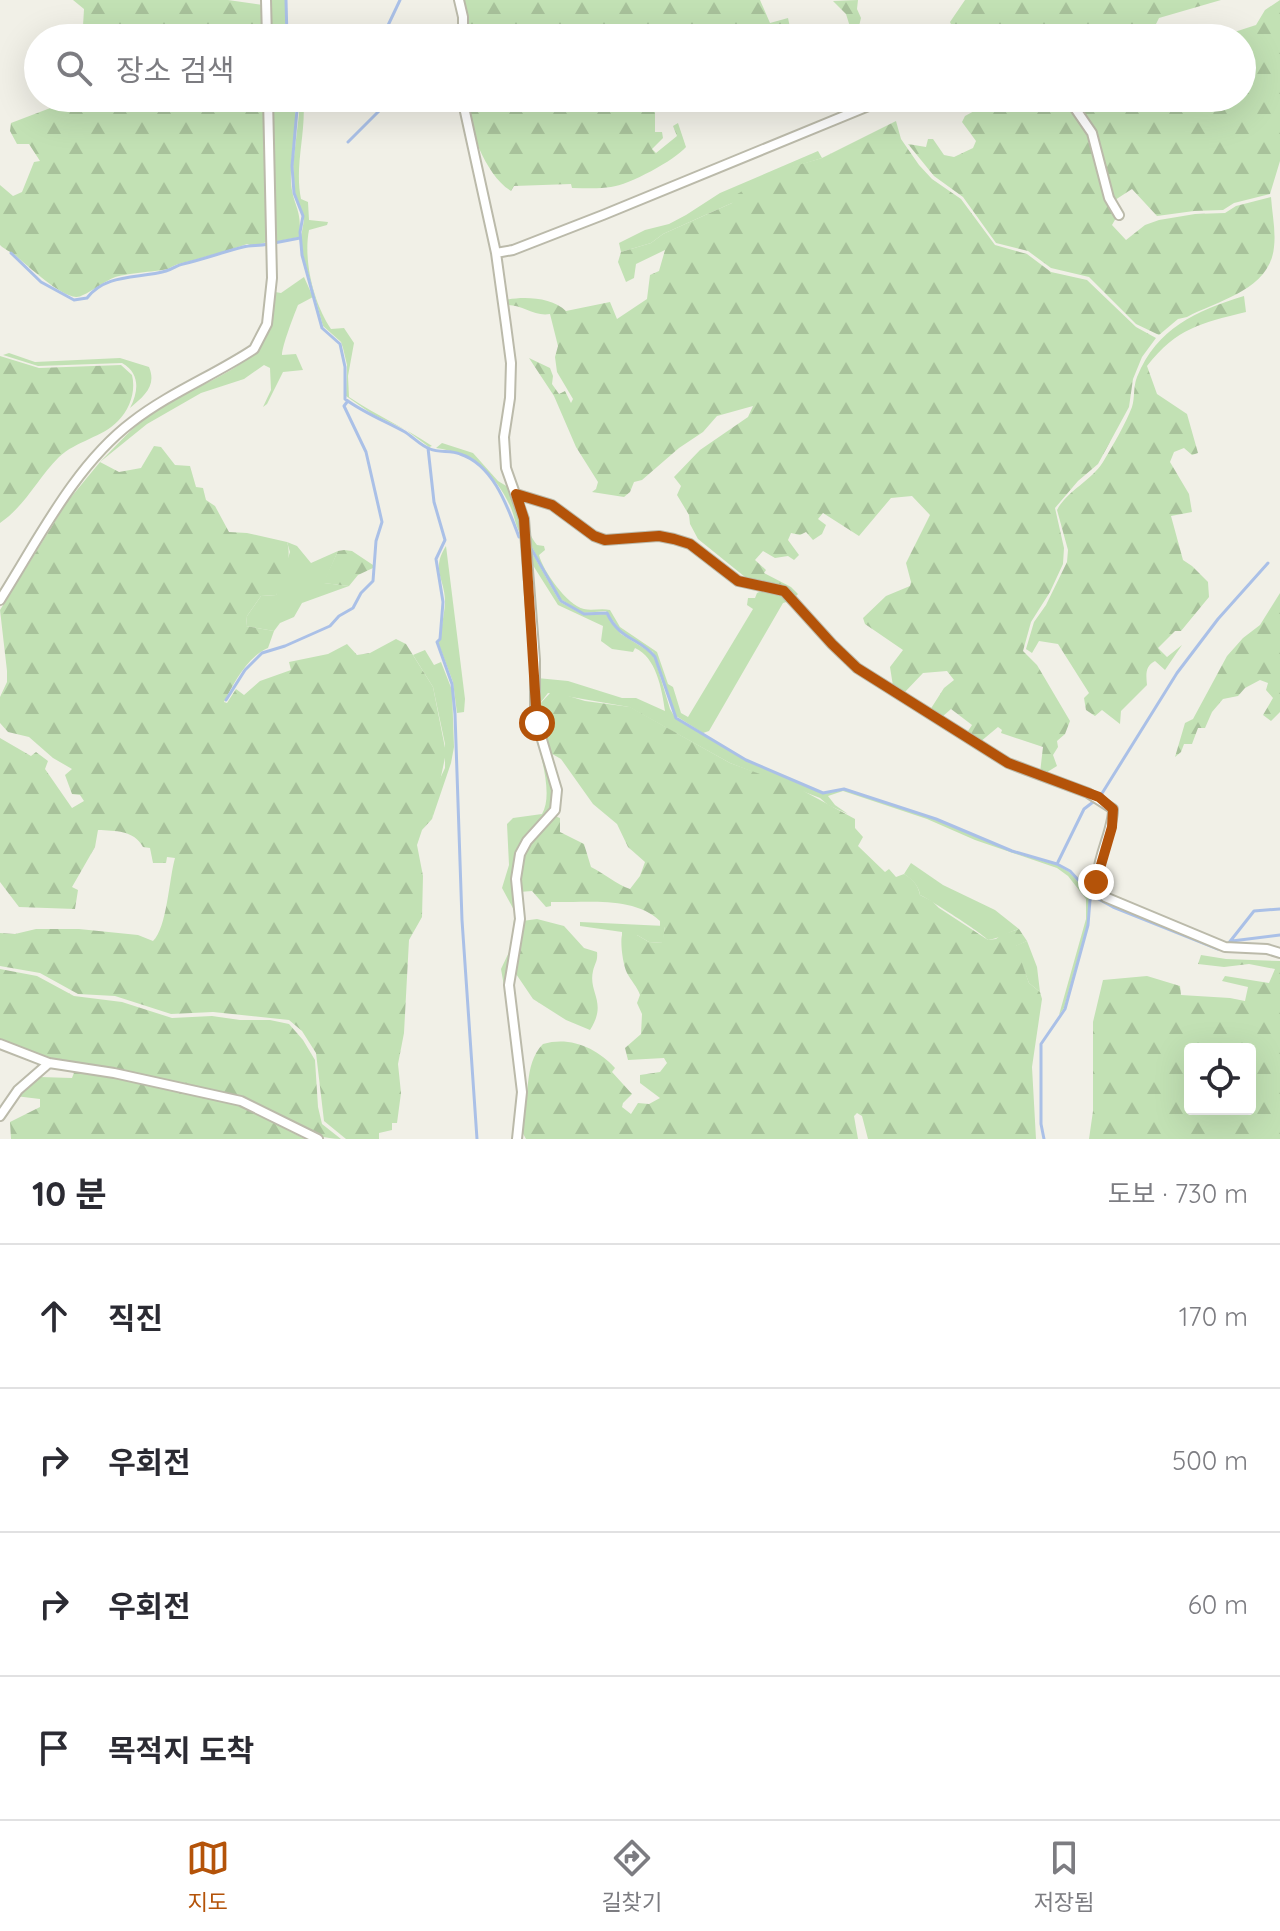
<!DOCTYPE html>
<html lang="ko">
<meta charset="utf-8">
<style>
:root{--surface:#fff;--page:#f7f7f7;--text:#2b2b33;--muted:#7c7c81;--line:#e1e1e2;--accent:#b45309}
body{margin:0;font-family:Quicksand,"Noto Sans KR",sans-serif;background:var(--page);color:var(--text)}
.controls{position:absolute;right:24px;bottom:24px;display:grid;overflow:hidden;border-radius:8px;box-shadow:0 8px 32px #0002}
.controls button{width:72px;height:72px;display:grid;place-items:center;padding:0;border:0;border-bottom:2px solid var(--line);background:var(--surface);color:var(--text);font:40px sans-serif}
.stop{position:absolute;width:24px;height:24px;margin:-18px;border:6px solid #b45309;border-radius:50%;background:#fff}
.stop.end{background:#b45309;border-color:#fff;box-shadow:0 2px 8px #0008}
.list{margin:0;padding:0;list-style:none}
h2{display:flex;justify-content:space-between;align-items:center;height:104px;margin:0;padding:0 32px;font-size:34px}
h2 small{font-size:26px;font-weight:400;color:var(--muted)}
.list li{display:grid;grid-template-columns:52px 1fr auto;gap:24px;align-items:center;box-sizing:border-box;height:144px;padding:0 32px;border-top:2px solid var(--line)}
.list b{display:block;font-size:30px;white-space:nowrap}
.list em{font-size:26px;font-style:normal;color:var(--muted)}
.icon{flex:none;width:44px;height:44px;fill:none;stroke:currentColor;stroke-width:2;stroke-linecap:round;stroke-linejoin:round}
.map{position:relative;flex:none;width:1280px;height:1139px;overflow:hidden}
.search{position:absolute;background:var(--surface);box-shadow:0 8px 32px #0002;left:24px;right:24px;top:24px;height:88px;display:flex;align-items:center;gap:20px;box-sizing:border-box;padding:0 28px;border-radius:44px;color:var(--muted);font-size:30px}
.sheet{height:680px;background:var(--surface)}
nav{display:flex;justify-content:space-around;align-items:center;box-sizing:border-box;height:112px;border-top:2px solid var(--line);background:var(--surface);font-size:22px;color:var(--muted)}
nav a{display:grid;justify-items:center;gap:4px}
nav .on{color:var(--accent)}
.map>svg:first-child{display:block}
.grass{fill:#c2e1b4}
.forest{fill:url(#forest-firs);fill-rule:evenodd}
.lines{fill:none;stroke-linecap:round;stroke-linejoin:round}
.stream{stroke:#aac0e7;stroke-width:3}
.street-casing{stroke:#bbbaaa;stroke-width:12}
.street{stroke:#fff;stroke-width:8}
.route{stroke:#b45309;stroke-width:10}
</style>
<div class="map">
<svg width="1280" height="1139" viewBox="0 0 1280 1139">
<defs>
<pattern id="forest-firs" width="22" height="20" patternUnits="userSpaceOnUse" patternTransform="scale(2)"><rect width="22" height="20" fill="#c2e1b4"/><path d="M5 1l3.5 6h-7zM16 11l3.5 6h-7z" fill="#a8c29b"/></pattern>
</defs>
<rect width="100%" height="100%" fill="#f1f0e7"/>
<!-- grass -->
<path class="grass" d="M270,0H285L286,38H270Z
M271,98H294C298,125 290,153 291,181C292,205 303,209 299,237L274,242Z
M297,98H303C307,131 294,165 301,199L308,202L309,220L328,222L327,225L309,230C303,261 314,304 331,329L344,328L354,343L348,376L349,397C377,416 404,427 432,446L429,447L406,430L372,414L346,396L347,365L343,348L341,342L323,326L303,255L301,237L304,220L295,193L293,165L299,114Z
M818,151L822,158L774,173L732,203L663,234L651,243L621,252L619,243L645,230L669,224L686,215L720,193Z
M304,277L313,297L298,305C294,315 282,346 282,355L296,354L303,370L283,372L267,404L263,407L271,390L270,368L264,365L244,379L201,393L147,424L100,462C118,444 134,425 155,411C185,390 237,375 260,346C271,332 274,310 275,292L281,293Z
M9,353L35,362L120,358L149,367C157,386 144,396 130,408C139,391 140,373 122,363L38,366L3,355Z
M442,443L473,453L498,481L508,487L514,498L522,536C516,529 515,518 511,508C496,474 472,453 436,448Z
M520,497L526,498C522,512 527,533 537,545L544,546L545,550L539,555C543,571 567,605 584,609C592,611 601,608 610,610L620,627L657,652L668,684L673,687L681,713L688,717L753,609L747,605L748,598H755L757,593C772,585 779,591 790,601L783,603L709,731L703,733L676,716L653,652L621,632L606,611L583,613L562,600L553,589L528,539Z
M287,542L297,546L311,563L338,551L324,583L349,586L302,603L294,617L280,623L274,631L246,626L247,616L261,596L276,595L290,552Z
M526,542L560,602L584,615L606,614L621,634L650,652L655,659L670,709L676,719L746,760L823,794L844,790L936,819L1012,852L1057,865L1069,872L1091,896L1089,900L1087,925L1064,1008L1059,1015L1086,919V899L1068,876L1057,868L975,840L927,819L843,791L828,796L835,805L848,814L828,805L820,798L730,763L629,707L548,693L538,706L537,678L568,681L622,698H636L665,711C662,689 656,657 635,648L633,652L612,649L601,641L603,626L558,605L529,559Z
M446,546L465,699L464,712L457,713L453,682L438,642L441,638C441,627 444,616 445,604C446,579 430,571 446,546Z
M425,650L434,665L441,662L452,690L454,747L451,763L432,819L437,785L445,768V744L433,687L413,655Z
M531,711L553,786L552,807L523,840L516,857L518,920L506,974L511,1026L501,969L510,950L515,912L502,888L509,865L507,824L513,818L542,814C556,790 534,739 531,711Z
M911,863L943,885L995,910L1019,929C1009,932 998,939 988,940C982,933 929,899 920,895C919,886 912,879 904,874Z
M580,922L665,926L663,943L649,942L637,935H622V932L580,926Z
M1027,941L1037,967L1040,992L1029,983L1015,946Z"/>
<!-- forest -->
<path class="forest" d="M73,0H228L263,5V38H104L86,32L83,26L84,9Z
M461,0H760L770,23L788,18L791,32L774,38H464Z
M858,0L857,9L861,18L858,30H851L846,14L833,1Z
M965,0H1221L1159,18L1156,24L1124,38H957L950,22Z
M1280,0V161L1270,194L1234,203L1223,210L1194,211L1157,216L1132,189L1115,200L1106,177L1095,129L1074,98H1242V38H1216L1256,25L1265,10Z
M107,98H265L267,242L253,246L247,244C230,250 212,255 194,260C184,263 177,263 168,269C154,272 125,273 113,278C103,282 83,298 76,297C60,296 28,266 15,255C10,251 5,250 0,245V185L13,196L22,192L34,162L40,161L29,144H17L10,131L11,123L53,107L67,108L91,100Z
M464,98H655V132H662L663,138L652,149L656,153L677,136L673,126L678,123L686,147C675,160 629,185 611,187C599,189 585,188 572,188L571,184L514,186L511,191C485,175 469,127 464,98Z
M984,98L1010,103L1030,98H1063L1067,102L1089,133L1107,200L1116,218L1112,225L1126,240L1145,225L1159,220L1195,214L1225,213L1236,206L1271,197C1272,213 1276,231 1274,247C1270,290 1219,300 1187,317L1178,319L1159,335L1136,324L1089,277L1051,268L1028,251L996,243L963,197L934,176L908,144L926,147L928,139H933L944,155L954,157L973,148L976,141L962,122L965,116L987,104Z
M896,121L901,139L919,165L932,179L961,199L995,245L1027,254L1051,272L1087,280L1136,327L1156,338L1142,357L1133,379L1129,407L1098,464L1078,481L1055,508L1064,548L1063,564L1050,592L1031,622L1023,651L1037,665L1070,721L1065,734L1057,741L1058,747L1053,755L1057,766L1044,774L1040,773L1043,747L1001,733L1002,730L998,727L980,742L966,734L972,725L951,709L942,717L930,710L944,688L954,680L947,671L923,673L904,693L893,686L890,667L903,650L865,624L863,618L886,596L910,586L911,582L906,563L930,515L912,496L891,498L859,536L823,513L818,519L826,525L822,534L813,540L806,532L800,535L791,533L788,540L799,555L794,560L788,556L775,558L763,551L755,560L766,570L764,573L791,587L798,594L795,597L750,581L698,539L690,524L689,515L677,495L681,486L674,477L700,450L748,417L753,406L717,416L703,432L679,448L642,480L634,482L630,492L624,497L592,492L596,489L598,482L576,447L554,396L529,358L550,368L553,376L552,384L559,394L565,391L571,403L573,399L557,372L555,357L558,346L550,314C534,317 522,304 506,305L505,300C523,296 552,297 566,311L610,302L617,319L647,299L650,275L659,271L665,250L636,264L634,278L626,282L618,262L621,252L651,243L663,234L732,203L734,196L774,172L822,158Z
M1244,296L1246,312C1201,323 1177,328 1147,366L1157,394L1187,414L1198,453L1192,455L1184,448L1174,452L1170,462L1189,494L1192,512L1171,516L1183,560L1192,566L1208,582L1209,597L1181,631H1175L1158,648L1167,657L1182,645L1165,670L1155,661C1145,666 1146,675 1147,685L1121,711L1120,724L1102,710L1095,716L1086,710L1084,698L1089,693L1058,644L1039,641L1032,653L1026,649L1034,622L1046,605L1067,562L1068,550L1057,510C1068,490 1091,481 1103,462C1112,447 1126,423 1132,407C1135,398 1133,387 1137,377C1157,328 1196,311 1244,296Z
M0,356L39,368L121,365L132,375C136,391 130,409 118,421C103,437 76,441 59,457C38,478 25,506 0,523Z
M154,446L161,447L175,465L190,466L196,487L203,488L206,500L215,506L229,532L247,533L287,542C292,556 285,583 276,595L261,596L247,616L246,626L274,631L268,648C247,657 234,683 224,702L227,703L236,689L244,695L260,681L291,670L289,662L328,654L347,644L357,655L370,653L396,639L406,644L433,687L446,753L432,819L422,830L417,845L423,876L422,917L409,940L404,1033L398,1064L401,1093L397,1123H392V1130L379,1133V1139H346L324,1121L316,1053L302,1031L289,1020L213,1012L171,1014L115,996L78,994L40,973L0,966V933L15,934L36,929H79L138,935L153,941C167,928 169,879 175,858L167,857L166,863H153L150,848L143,847C134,830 115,831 98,830L95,847L72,887L78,890L75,909L19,907L0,882V738L31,756L36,752L48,761L45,769L72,808L84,801L80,795L72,794L65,775L72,769L53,758L29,737L8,732L0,723V697L7,682V671L0,610L67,502L100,462L119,472L141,468Z
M344,550L352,551L373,565V568L358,575L349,586L323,583L338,551Z
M1280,593V712L1271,721L1263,715L1273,698L1266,690L1268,683L1260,680L1245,688L1238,696L1223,699L1212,712L1205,728H1198L1192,744H1184L1181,752L1175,757L1185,723L1193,719L1227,656L1243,638L1260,625Z
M552,691L585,701L630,707L730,763L798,788L855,819V828L863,837L858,846L885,872L889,869L896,877L904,874C913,879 918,885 920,895L932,901L939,908L988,940L996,939L1001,935L1019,929L1027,941L1016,946L1029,983L1040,992L1042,999L1032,1067L1036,1139H868L862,1116L857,1113L854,1116L858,1139H526L519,1126C532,1100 522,1065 543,1044C570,1036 597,1048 615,1068L612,1072L632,1094L623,1103L622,1107L631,1114L638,1103L649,1104L660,1098L640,1083V1075L660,1072L667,1063L664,1058L628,1060L625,1048L641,1034L642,1014L637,1003L640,995C637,986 631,981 627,973C623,965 620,943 622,935H637L649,942L662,943L665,927L660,926V921C634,896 586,903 551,902V906L546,907L532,891L519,892L522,854L552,815L560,818V832L584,844L591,867C605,874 616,884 630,889L640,876L645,862L628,847L617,824L593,804L561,759L547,751L538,706Z
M537,919L564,926L584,948L597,952C598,961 595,963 593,971C588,993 608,1002 590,1030L566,1020L533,999L512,968L522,921Z
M1201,955L1226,959L1280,961V1139H1089L1093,1111V1022L1103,980L1147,976L1180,986L1181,995L1230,998L1245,1001L1248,987L1222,981L1225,976L1269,983L1275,969L1249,964L1224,967L1198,964ZM1190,1049H1250V1109H1190Z
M0,969L37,976L74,996L122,1002L172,1018L212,1016L240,1020H270L289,1024L303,1040L315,1060L318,1107L322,1124L341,1139C305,1139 274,1111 242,1098L75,1063L50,1061L0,1042Z
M75,1070L239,1105L305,1139H11L10,1122L40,1107V1099L15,1096L40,1077L72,1078Z"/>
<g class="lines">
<!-- stream -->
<path class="stream" d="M286,0L287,38
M382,38L400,0
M296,98L297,110L292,166L294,193L303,216L300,232L302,255L322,328L340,344L345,367V399C364,413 385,421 405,432C413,437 421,446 430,449C439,453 451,450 460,454C494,465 508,508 519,537
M348,142L389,101V98
M274,243L300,238
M11,253L41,282L74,300L87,298C106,273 138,279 166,271C173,269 177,265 183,264C204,259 223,252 243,247C251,245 259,246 268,244
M428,448L434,502L445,540L436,559L443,602L440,639L437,642L452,684L455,714L462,920L477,1139
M528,543L561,601L584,614L607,613C620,641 641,638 655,657L676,718L746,760L823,793L844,789L936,819L1012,851L1057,864L1070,871L1093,896L1113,907L1218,949
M226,700L245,670L262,653L285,646L330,626L339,616L353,608L361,593L373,581L376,541L382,522L366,452L344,406L347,402
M1101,795L1177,673L1218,619L1268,563
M1058,862L1084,809L1097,799
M1232,941L1280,935
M1228,944L1254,911L1280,909
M1044,1139L1041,1124V1044L1065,1009L1088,925L1090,900L1093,896"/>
<!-- street casing -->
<g class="street-casing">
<path id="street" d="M266,0L267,38
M459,0L463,17V38
M1196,38L1200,35
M462,98L496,253L506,325L511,363L510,398L504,437L506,468L524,519L535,660V706L537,723L557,790L555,810L527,841L520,854L516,879L520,919L509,985L522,1092L517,1139
M1068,98L1092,133L1109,198L1119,215
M496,253L513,250L603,215L888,98
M516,494L552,505L594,536L605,540L659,536L674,539L690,544L738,581L784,591L832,644L857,668L1008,763L1088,793L1113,809C1114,834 1084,879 1105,897L1225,947L1267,949L1280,953
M0,600C38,540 75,465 132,422C169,393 215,375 254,349L267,324L272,278L268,98
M0,1044L49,1063L114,1073L241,1101L318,1139
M0,1116L18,1090L49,1063"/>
</g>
<!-- street -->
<use href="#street" class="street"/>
</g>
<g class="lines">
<!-- route -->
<path class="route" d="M537,723L524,519L516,494L552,505L594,536L605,540L659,536L674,539L690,544L738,581L784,591L832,644L857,668L1008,763L1099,797L1113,809L1112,827L1096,882"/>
</g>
</svg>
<div class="controls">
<button><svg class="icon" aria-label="locate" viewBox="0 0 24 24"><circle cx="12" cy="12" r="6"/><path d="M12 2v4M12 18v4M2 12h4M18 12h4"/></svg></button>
</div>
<div class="stop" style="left:537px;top:723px"></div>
<div class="stop end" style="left:1096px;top:882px"></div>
<div class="search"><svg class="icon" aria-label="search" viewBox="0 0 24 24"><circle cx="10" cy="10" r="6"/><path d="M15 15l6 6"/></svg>장소 검색</div>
</div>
<section class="sheet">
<h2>10 분<small>도보 · 730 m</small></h2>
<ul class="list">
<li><svg class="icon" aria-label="ahead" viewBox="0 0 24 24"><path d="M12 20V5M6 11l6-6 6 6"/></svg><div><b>직진</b></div><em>170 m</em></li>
<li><svg class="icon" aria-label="right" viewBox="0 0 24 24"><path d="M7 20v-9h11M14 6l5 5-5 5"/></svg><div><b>우회전</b></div><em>500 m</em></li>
<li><svg class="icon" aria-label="right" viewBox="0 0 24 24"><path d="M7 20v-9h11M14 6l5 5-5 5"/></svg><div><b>우회전</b></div><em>60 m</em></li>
<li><svg class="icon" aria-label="arrive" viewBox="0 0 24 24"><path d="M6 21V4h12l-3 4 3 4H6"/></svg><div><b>목적지 도착</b></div></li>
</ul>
</section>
<nav>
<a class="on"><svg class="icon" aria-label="map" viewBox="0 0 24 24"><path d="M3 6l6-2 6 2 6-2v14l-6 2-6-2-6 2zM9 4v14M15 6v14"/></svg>지도</a>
<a><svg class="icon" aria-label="directions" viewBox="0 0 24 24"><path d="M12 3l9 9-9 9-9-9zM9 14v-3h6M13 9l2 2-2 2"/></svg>길찾기</a>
<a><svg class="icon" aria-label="saved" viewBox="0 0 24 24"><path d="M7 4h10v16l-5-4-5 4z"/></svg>저장됨</a>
</nav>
